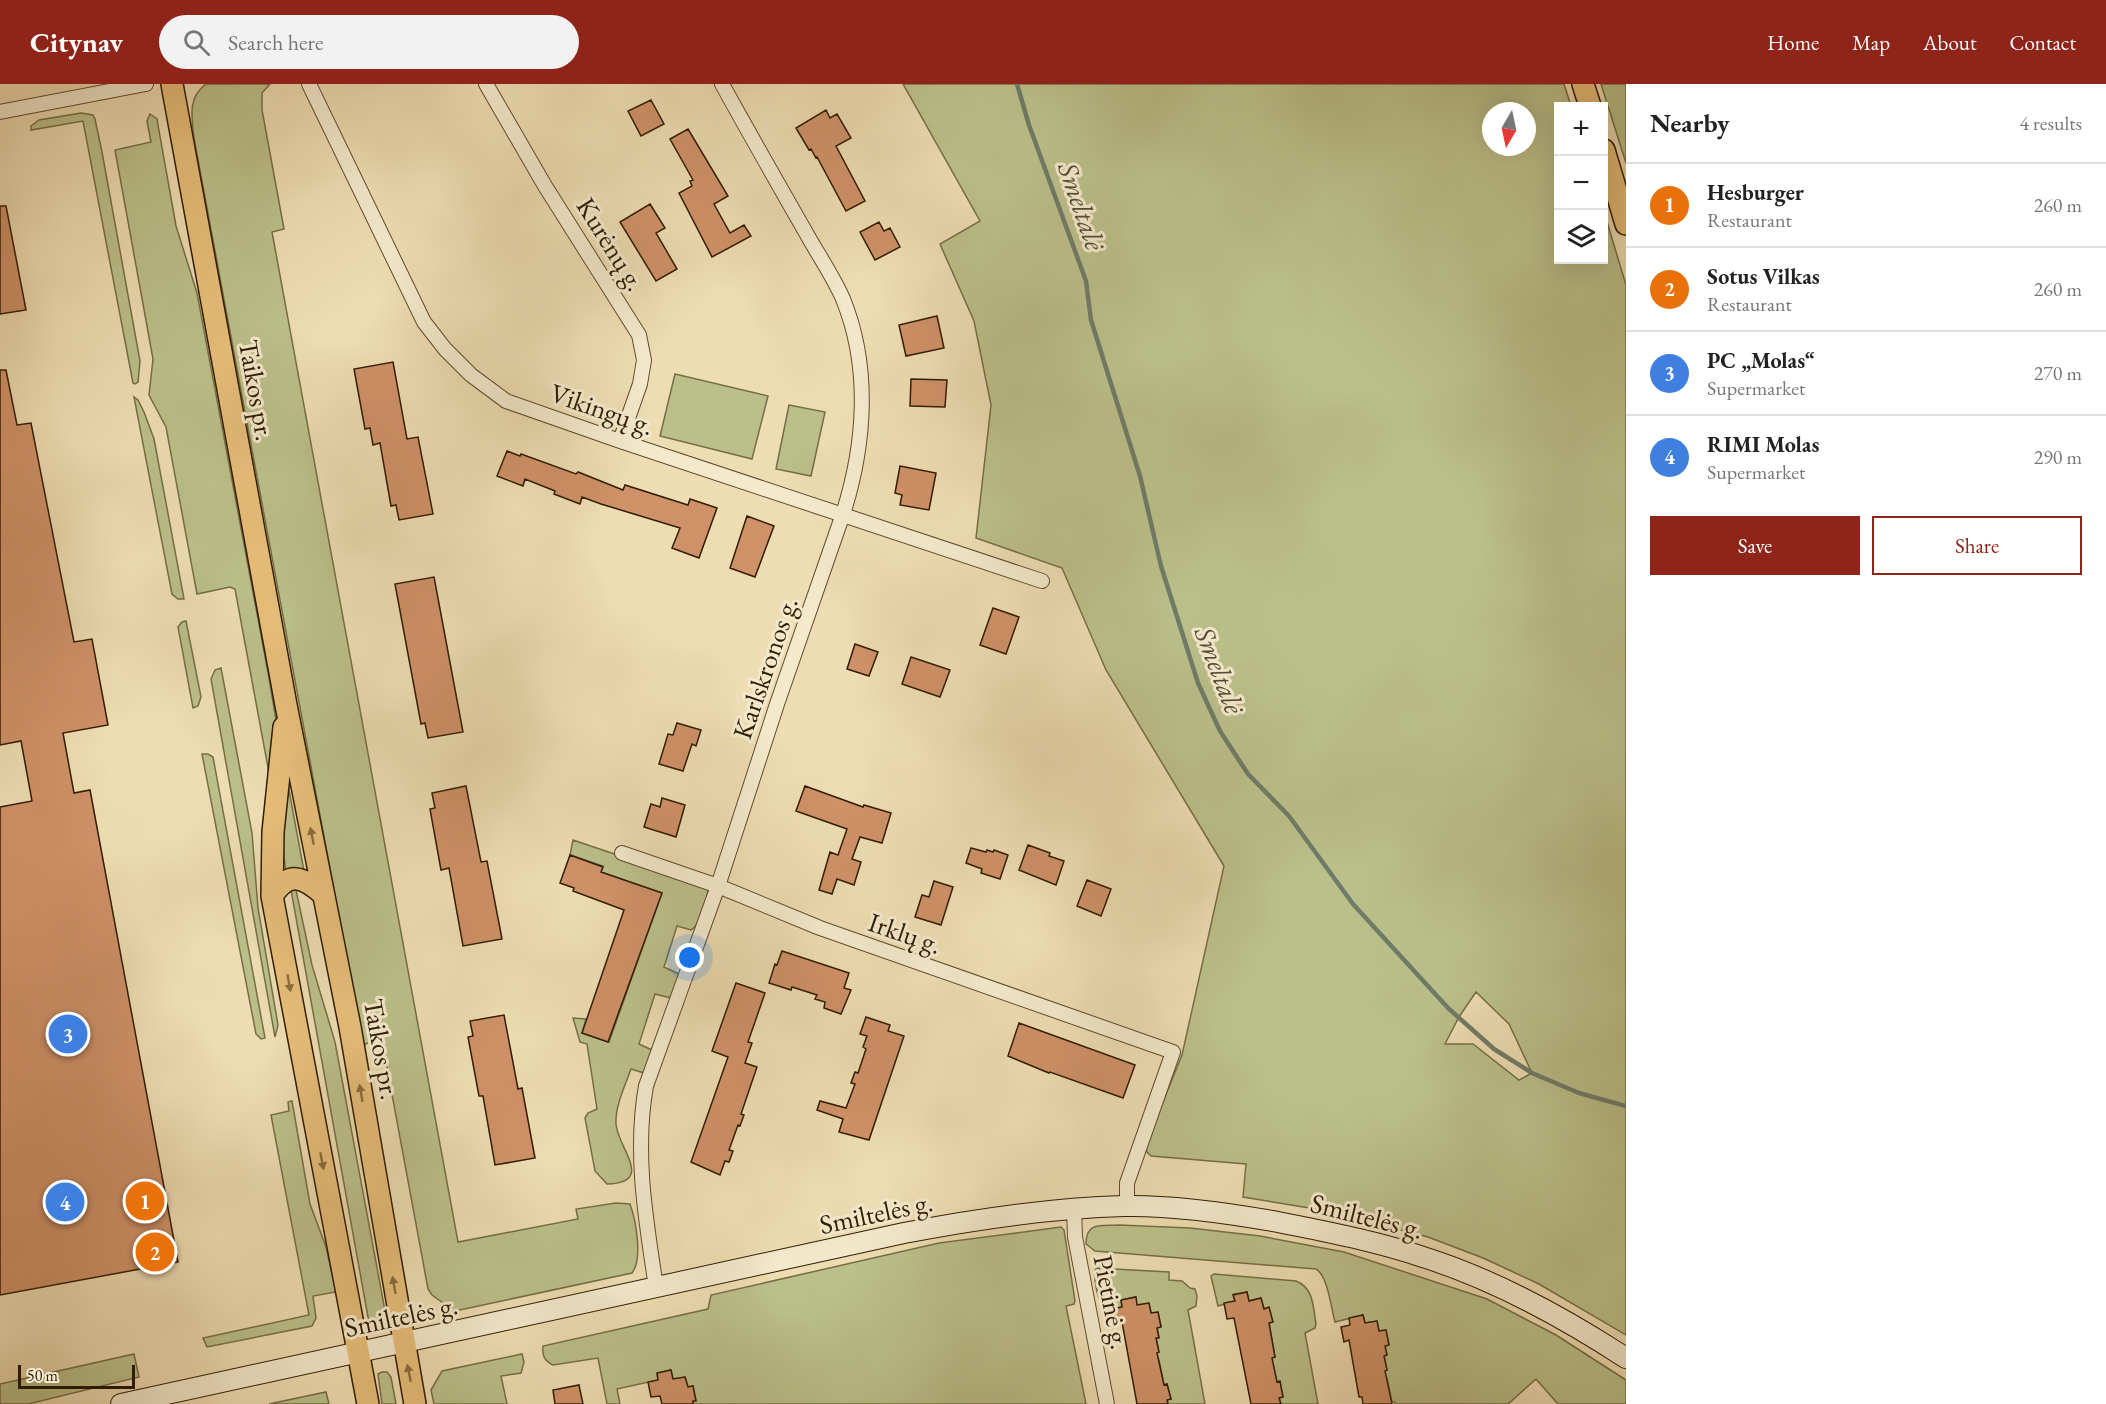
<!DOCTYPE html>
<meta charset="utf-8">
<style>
:root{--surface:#fff;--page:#f2f2f2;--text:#222;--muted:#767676;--line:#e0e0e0;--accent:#8f2418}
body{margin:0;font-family:"EB Garamond",serif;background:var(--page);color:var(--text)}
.controls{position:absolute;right:18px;top:18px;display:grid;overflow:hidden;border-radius:0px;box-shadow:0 6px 24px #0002}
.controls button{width:54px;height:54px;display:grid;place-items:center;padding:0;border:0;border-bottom:2px solid var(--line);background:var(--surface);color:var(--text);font:30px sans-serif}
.compass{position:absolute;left:1482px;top:18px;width:54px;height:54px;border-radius:50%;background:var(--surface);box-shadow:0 6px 24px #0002;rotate:189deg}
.scale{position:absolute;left:18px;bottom:15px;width:117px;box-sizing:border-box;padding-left:6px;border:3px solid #301c00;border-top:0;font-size:16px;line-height:21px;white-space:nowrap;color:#301c00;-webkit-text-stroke:4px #f4e9cd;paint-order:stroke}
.you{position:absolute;left:690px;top:874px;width:21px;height:21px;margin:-15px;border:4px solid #fff;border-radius:50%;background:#1a73e8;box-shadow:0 0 0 9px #1a73e833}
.badge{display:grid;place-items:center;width:39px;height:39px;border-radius:50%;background:var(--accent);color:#fff;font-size:20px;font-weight:700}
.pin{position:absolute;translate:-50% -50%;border:3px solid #fff;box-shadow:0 2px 6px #0006}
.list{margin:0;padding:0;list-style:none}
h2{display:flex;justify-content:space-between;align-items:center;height:78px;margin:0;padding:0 24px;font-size:26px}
h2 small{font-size:20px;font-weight:400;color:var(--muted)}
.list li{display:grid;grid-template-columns:39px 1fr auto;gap:18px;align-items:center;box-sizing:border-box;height:84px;padding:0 24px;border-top:2px solid var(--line)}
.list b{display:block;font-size:22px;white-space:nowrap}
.list p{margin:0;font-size:20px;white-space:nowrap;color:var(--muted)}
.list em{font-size:20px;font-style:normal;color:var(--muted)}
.actions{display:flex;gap:12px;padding:18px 24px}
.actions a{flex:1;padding:14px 0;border:2px solid var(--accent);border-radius:0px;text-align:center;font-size:21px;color:var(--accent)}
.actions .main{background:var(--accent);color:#fff}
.icon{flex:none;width:33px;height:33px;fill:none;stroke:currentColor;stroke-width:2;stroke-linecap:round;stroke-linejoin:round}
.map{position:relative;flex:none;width:1626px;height:1320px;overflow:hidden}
header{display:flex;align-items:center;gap:36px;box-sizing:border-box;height:84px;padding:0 30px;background:var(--accent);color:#fff}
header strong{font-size:28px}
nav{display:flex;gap:33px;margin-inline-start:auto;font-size:21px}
.search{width:420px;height:54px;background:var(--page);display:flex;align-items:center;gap:15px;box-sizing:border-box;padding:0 21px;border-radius:33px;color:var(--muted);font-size:22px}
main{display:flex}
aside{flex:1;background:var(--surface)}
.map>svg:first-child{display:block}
.green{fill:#bbc08a;stroke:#766e45;stroke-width:1.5;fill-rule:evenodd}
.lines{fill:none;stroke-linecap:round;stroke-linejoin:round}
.stream{stroke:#6f7c68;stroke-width:4.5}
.building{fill:#cf9168;stroke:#301c00;stroke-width:1.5}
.street-casing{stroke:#604c2c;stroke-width:16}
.secondary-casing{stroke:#301c00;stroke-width:22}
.primary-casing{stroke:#301c00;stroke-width:24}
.street{stroke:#f4e9cd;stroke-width:14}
.secondary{stroke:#f4e9cd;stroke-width:20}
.primary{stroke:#e7be79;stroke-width:21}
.oneway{fill:#8c6d3c}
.labels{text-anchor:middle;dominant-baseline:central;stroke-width:6;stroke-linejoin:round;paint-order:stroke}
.street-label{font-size:27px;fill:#301c00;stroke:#f4e9cd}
.water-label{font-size:28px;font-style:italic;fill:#504c34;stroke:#f4e9cd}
</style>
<header>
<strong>Citynav</strong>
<div class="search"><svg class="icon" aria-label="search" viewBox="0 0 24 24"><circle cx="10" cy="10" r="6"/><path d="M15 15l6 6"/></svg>Search here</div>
<nav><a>Home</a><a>Map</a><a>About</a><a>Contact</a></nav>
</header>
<main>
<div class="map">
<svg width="1626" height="1320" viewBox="0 0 1626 1320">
<rect width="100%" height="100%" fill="#eeddb2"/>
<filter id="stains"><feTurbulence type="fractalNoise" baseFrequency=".00333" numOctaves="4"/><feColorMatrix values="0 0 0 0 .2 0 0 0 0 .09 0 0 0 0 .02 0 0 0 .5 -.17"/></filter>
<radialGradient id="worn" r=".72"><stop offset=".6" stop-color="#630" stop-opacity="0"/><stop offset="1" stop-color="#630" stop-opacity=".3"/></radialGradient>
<!-- green -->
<path class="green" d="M206,0H270L262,9V26L284,145L272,148L458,1158L578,1135L576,1125L616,1119L630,1120C636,1137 643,1175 632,1189L441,1230L443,1219L432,1211L428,1205L379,940L371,957L363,962L194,54C192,34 187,14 206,0Z
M903,0H1564L1571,22H1558V176H1604V128L1626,201V1251L1539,1200L1483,1174L1428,1153L1321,1126L1243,1113L1246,1080L1151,1072L1147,1068L1145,1062L1182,971L1224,782L1106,586L1062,484L976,454L991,321L974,237L940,160L980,137ZM1491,27H1527V63H1491ZM1476,908L1509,940L1532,989L1519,996L1473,960H1445L1459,933Z
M1601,0H1626V79Z
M81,29L93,31L95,35L102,68L140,277L138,298L135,300L133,299L83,37L31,46V42L39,36Z
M150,30L157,35L158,41L176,142L197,209L269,594L278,648L271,700L235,505L230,503L197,510L166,343L149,311L153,275L115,66L151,58L147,37Z
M675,290L768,312L752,375L660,352Z
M134,313L138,316L144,328L154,355L184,515H178L172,510Z
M789,321L825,328L811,392L776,385Z
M186,537L201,613L198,622L193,624L178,543L182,538Z
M221,584L252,749L258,824L278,941L275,953L211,595L215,586Z
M202,670H208L213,673L265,954L261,955L256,950Z
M288,701L304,787L286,788L281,751Z
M573,756L703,800L708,806C707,818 701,840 691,846L677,842L664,883L679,890L671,914L655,910L639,960L652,966L644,989L631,985C625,1002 615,1022 616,1040C617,1063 656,1099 607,1100L595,1087L585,1034L588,1029L597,1025L587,960L580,958L573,934L586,935L582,949L609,958L662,809L601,788L603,782L570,771Z
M292,802L296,806L312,881L335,958L386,1232C383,1245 372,1246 368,1233L291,806Z
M292,1017L310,1120L326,1163L336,1208L313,1212L316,1234L312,1242L207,1263L203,1254L309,1231L271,1031L289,1027L288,1018Z
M1120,1141L1190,1144L1260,1152L1344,1168L1487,1215L1556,1251L1626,1296V1320H1558L1536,1295L1508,1320H1395V1318H1392L1387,1294L1382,1287L1387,1286L1384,1272L1387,1271L1385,1262L1389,1260L1386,1246L1379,1247L1377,1237L1365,1239L1363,1231L1335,1238C1331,1224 1328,1192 1316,1185L1095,1167L1086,1160C1086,1137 1102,1142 1120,1141Z
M1061,1143L1064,1146L1075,1217L1074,1220L1066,1222L1086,1320H693V1317L696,1316L693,1302L688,1303L685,1293L673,1295L671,1286L657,1289L658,1296L617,1305L620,1320H607L598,1274L553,1281C544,1277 542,1271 543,1262L708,1225L711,1211L939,1159Z
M1096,1184L1169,1188V1196L1182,1197L1190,1204L1195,1205L1197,1212L1196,1222L1188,1226L1205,1320H1168L1167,1316L1171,1315L1167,1300L1164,1301L1159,1276L1155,1269L1159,1268L1156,1254L1159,1253L1157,1244L1161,1242L1158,1228L1151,1229L1149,1219L1137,1221L1135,1213L1121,1216L1122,1223C1103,1227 1099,1219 1096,1203C1095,1195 1093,1189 1096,1184Z
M1214,1190L1296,1197C1314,1204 1313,1223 1316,1240L1315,1244L1305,1249L1318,1320H1281L1279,1314L1283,1313L1280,1298H1277L1271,1274L1275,1273L1269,1239L1272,1238L1269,1224L1264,1225L1261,1214L1249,1217L1247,1208L1233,1210L1235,1217L1218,1222L1211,1192Z
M134,1270L139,1293L28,1320H0V1300Z
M522,1270L524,1278L521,1289L501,1292L507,1320H434L431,1306L442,1287Z
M382,1288H387L391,1293L396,1320H382L378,1290Z
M326,1308L329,1320H269Z"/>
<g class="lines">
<!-- stream -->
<path class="stream" d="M1017,0L1029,41L1086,197L1091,236L1140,392L1161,482L1198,599L1220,647L1248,690L1289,732L1353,820L1448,924L1494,965L1532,989L1579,1009L1626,1022"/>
</g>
<!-- building -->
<path class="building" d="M651,16L664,40L641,52L628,27Z
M826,26L830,34L837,30L851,54L836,62L865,117L846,127L817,73L816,74L811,65L809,66L796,44Z
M688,45L728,112L714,120L730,149L744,141L751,152L712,173L679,109L692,102L690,97L693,96L670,55Z
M650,120L665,144L656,149L677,185L656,197L620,138Z
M0,122H6L26,226L0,230Z
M879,138L884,147L890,144L900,163L875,176L860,148Z
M937,232L944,264L906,272L899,241Z
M393,278L407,355L418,353L433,430L399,436L396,421L391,422L380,359L373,361L370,344L365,345L354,285Z
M0,286H6L17,341L31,339L74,558L92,555L108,641L63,649L74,709L90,706L178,1178L0,1211V723L32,717L21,657L0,661Z
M911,295L947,296L945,323L910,322Z
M507,367L520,372L521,370L576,390L578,388L623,406L625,401L688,421L690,415L717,424L699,474L672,464L680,444L601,420L582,413L580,420L554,410L555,407L525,395L523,402L497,392Z
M900,382L936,389L929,426L900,421L902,411L895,409Z
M747,432L774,442L755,493L730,484Z
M434,493L463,648L428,654L425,639L421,640L395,500Z
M993,524L1019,533L1006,570L980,561Z
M855,560L878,568L869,592L847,585Z
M911,573L950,586L940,613L902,600Z
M677,639L701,646L696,662L692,660L683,687L659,680L668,650L673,651Z
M466,702L481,778L487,777L502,855L463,862L449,784L441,786L430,725L435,724L432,709Z
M805,702L863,723L864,721L891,729L882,759L860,753L852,775L861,778L854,801L837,795L832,810L819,806L830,768L838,771L847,745L796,727Z
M662,714L685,721L676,753L644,743L651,720L660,723Z
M1028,761L1050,769L1049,772L1064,777L1056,801L1019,786Z
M971,764L986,768L987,766L993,768L994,766L1008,771L1000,795L981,789L982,785L966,779Z
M570,771L603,783L601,788L662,809L608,958L582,949L624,826L573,807L574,804L560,799Z
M1087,796L1111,805L1101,832L1077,822Z
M934,797L953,803L941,841L915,833L922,811L929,813Z
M782,867L849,889L844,904L851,906L841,930L824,924L825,918L815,915L817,911L792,903L791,906L769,899L775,880L777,881Z
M736,899L765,909L748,958L752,959L745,979L757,983L741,1030L744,1031L740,1042L738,1041L729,1066L733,1067L729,1078L725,1077L720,1091L691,1078L728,973L712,967Z
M504,931L518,1005L522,1004L535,1074L495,1081L483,1012H479L468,953L473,952L470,937Z
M866,933L890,941L888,947L904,952L869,1056L839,1048L843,1035L817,1026L820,1017L846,1024L855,1000L851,999L855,988L858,989L866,965L863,963L867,952L860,950Z
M1019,939L1135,981L1123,1014L1050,988L1049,989L1008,972Z
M1247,1208L1249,1217L1261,1214L1264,1225L1269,1223L1273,1238L1269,1239L1275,1273L1272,1274L1277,1298L1280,1297L1283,1313L1279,1314L1281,1320H1251L1234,1234L1227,1235L1224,1219L1235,1217L1233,1211Z
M1136,1213L1137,1221L1149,1219L1151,1229L1158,1228L1161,1243L1157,1244L1159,1254H1156L1159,1268L1157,1269L1164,1301L1167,1300L1171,1315L1167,1316L1168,1320H1137L1122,1238L1116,1240L1113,1225L1122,1223L1121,1216Z
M1363,1231L1365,1239L1377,1237L1379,1247L1386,1246L1389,1261L1385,1262L1387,1271L1384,1272L1387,1286L1385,1287L1392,1320H1363L1362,1313H1359L1349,1256L1344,1258L1341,1243L1350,1241L1349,1234Z
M671,1286L673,1295L685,1293L688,1303L693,1302L696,1317H693V1320H662L660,1312L651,1313L648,1298L658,1296L657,1289Z
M579,1301L583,1320H555L553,1306Z"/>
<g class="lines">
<!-- street casing -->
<g class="street-casing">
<path id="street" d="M309,0L424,238L445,265L471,291L506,317L620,357L1042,497
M486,0L545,102L639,251L644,276L640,300L620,357
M0,28L146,0
M622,769L718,802L820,844L1173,968L1127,1099V1122
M1074,1124L1075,1153L1107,1320
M656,1203C646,1137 634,1069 646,1002L718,802L777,620L843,430C865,361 871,284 843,215C833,192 817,169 805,147C777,98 749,49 722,0"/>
</g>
<!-- secondary casing -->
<g class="secondary-casing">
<path id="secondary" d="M121,1320L904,1149C977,1135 1049,1124 1124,1122C1175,1121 1228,1129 1278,1138C1327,1148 1376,1157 1423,1173C1496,1196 1563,1233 1626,1274"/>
</g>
<!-- primary casing -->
<g class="primary-casing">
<path id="primary" d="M172,0L286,621L350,943L415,1320
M1583,0L1590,22
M1604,66L1626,140
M284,643L273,748L272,812L368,1320
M272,812C289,786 303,793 323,810"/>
</g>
<!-- street -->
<use href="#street" class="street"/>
<!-- secondary -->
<use href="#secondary" class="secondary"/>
<!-- primary -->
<use href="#primary" class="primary"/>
</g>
<!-- one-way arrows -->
<defs><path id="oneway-solid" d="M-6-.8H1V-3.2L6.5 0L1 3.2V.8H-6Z" transform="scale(1.5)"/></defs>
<g class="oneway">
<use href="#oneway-solid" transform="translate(312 752) rotate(-101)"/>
<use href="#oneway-solid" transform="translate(289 899) rotate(80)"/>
<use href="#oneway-solid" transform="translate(361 1009) rotate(-100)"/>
<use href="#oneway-solid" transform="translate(322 1077) rotate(79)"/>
<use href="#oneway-solid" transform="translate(394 1201) rotate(-100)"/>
<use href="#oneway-solid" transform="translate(409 1289) rotate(-101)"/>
</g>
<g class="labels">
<!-- street labels -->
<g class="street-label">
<text transform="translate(611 160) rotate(58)">Kurėnų g.</text>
<text transform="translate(257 306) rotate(80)">Taikos pr.</text>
<text transform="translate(602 325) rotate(19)">Vikingų g.</text>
<text transform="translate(765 584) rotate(-71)">Karlskronos g.</text>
<text transform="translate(905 849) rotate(19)">Irklų g.</text>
<text transform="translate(382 965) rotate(80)">Taikos pr.</text>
<text transform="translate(876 1129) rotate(-12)">Smiltelės g.</text>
<text transform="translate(1367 1132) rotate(14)">Smiltelės g.</text>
<text transform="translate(1112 1218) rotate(79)">Pietinė g.</text>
<text transform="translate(401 1232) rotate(-12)">Smiltelės g.</text>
</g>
<!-- water labels -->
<g class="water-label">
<text transform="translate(1082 122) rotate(71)">Smeltalė</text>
<text transform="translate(1220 586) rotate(69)">Smeltalė</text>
</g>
</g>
<rect width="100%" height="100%" filter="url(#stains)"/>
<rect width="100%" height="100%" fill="url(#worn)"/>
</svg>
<div class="controls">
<button>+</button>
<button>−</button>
<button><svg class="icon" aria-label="layers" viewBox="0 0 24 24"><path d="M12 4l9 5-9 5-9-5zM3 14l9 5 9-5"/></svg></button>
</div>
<svg class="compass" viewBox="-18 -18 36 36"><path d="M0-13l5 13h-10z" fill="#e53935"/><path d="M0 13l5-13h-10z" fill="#767676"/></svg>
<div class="scale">50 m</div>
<div class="you"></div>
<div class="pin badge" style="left:145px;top:1117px;background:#e8710a">1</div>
<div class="pin badge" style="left:155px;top:1168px;background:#e8710a">2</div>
<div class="pin badge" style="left:68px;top:950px;background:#3f7fe0">3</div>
<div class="pin badge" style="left:65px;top:1118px;background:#3f7fe0">4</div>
</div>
<aside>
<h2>Nearby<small>4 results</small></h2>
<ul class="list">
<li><span class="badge" style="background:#e8710a">1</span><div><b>Hesburger</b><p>Restaurant</p></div><em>260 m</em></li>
<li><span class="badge" style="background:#e8710a">2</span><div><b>Sotus Vilkas</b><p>Restaurant</p></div><em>260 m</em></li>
<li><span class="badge" style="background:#3f7fe0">3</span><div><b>PC „Molas“</b><p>Supermarket</p></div><em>270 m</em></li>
<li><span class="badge" style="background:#3f7fe0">4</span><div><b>RIMI Molas</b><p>Supermarket</p></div><em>290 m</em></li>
</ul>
<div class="actions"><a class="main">Save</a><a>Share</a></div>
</aside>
</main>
